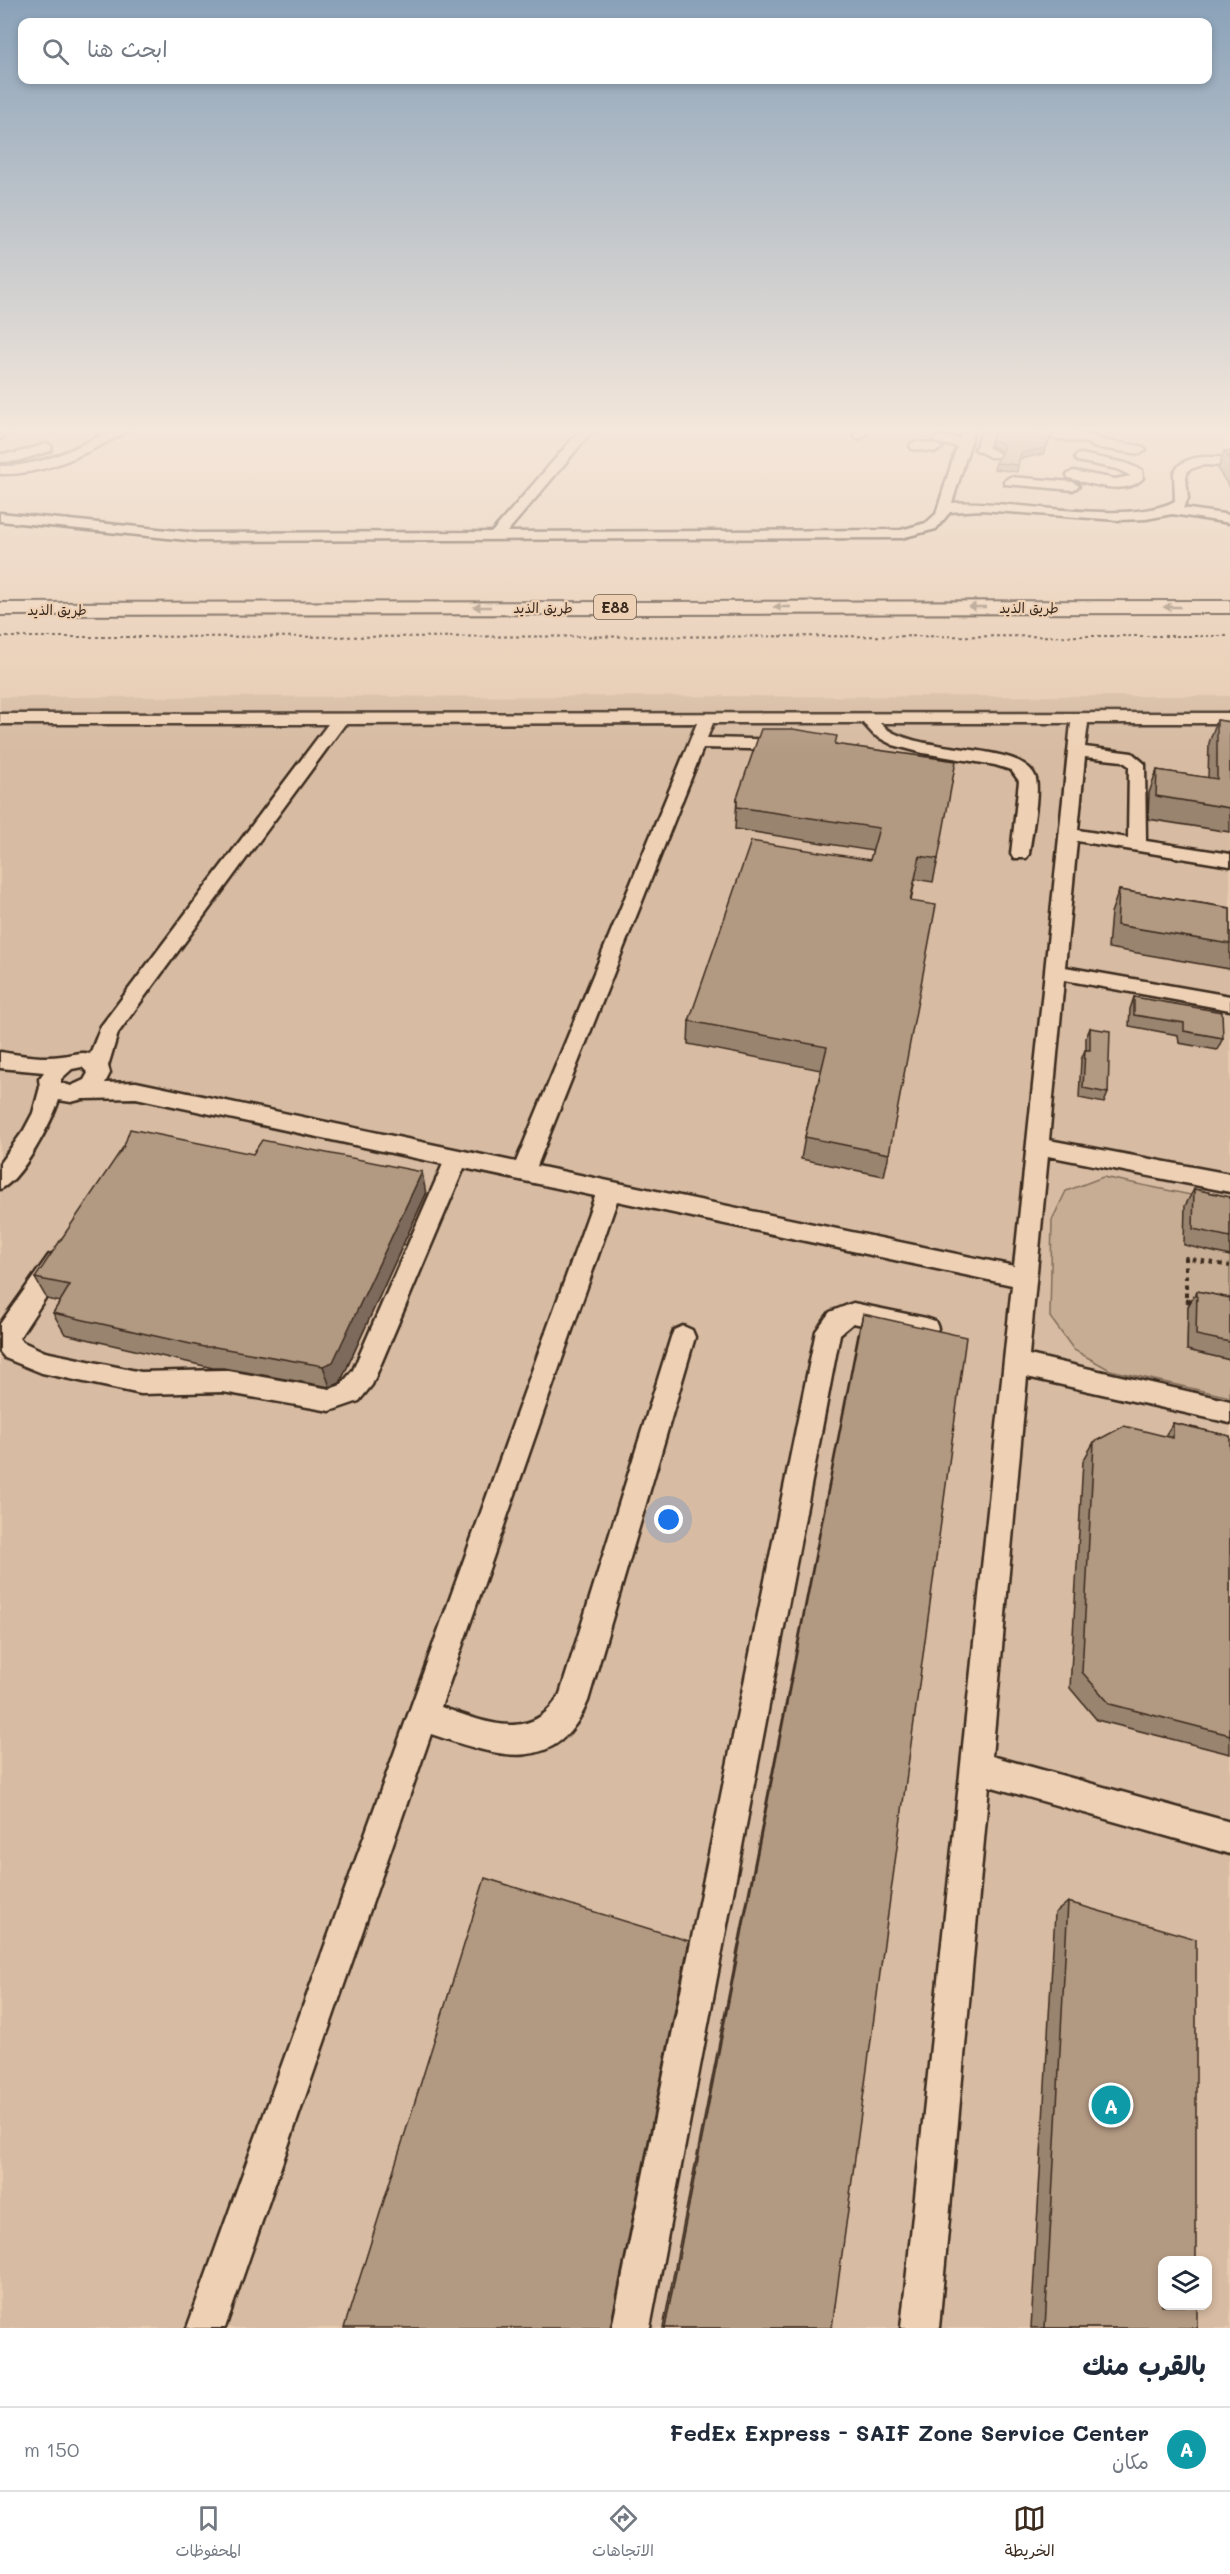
<!DOCTYPE html>
<html lang="ar">
<meta charset="utf-8">
<style>
:root{--surface:#fff;--page:#f2f2f3;--text:#1f2937;--muted:#747a83;--line:#e0e1e3;--accent:#3b2a1e}
body{margin:0;font-family:Mali,"Playpen Sans Arabic",sans-serif;background:var(--page);color:var(--text);direction:rtl}
.controls{position:absolute;right:18px;bottom:18px;display:grid;overflow:hidden;border-radius:12px;box-shadow:0 3px 9px #0003}
.controls button{width:54px;height:54px;display:grid;place-items:center;padding:0;border:0;border-bottom:2px solid var(--line);background:var(--surface);color:var(--text);font:30px sans-serif}
.you{position:absolute;left:669px;top:1520px;width:21px;height:21px;margin:-15px;border:4px solid #fff;border-radius:50%;background:#1a73e8;box-shadow:0 0 0 9px #1a73e833}
.badge{display:grid;place-items:center;width:39px;height:39px;border-radius:50%;background:var(--accent);color:#fff;font-size:20px;font-weight:700}
.pin{position:absolute;translate:-50% -50%;border:3px solid #fff;box-shadow:0 2px 6px #0006}
.list{margin:0;padding:0;list-style:none}
h2{display:flex;justify-content:space-between;align-items:center;height:78px;margin:0;padding:0 24px;font-size:26px}
h2 small{font-size:20px;font-weight:400;color:var(--muted)}
.list li{display:grid;grid-template-columns:39px 1fr auto;gap:18px;align-items:center;box-sizing:border-box;height:84px;padding:0 24px;border-top:2px solid var(--line)}
.list b{display:block;font-size:22px;white-space:nowrap}
.list p{margin:0;font-size:20px;white-space:nowrap;color:var(--muted)}
.list em{font-size:20px;font-style:normal;color:var(--muted)}
.icon{flex:none;width:33px;height:33px;fill:none;stroke:currentColor;stroke-width:2;stroke-linecap:round;stroke-linejoin:round}
.map{position:relative;flex:none;width:1230px;height:2328px;overflow:hidden;direction:ltr}
.search{position:absolute;background:var(--surface);box-shadow:0 3px 9px #0003;left:18px;right:18px;top:18px;height:66px;display:flex;align-items:center;gap:15px;box-sizing:border-box;padding:0 21px;border-radius:12px;color:var(--muted);font-size:22px}
.sheet{height:162px;background:var(--surface)}
nav{display:flex;justify-content:space-around;align-items:center;box-sizing:border-box;height:84px;border-top:2px solid var(--line);background:var(--surface);font-size:16px;color:var(--muted)}
nav a{display:grid;justify-items:center;gap:3px}
nav .on{color:var(--accent)}
.map>svg:first-child{display:block}
.built{fill:#d7bba2;fill-rule:evenodd}
.green{fill:#c7ad94;stroke:#816c59;stroke-width:1.5}
.lines{fill:none;stroke-linecap:round;stroke-linejoin:round}
.minor-casing{stroke:#3b2a1e;stroke-width:5}
.highway-casing{stroke:#3b2a1e;stroke-width:4}
.path-far2{stroke:#3b2a1e;stroke-width:2;stroke-dasharray:3 3;stroke-linecap:butt}
.path-far1{stroke:#3b2a1e;stroke-width:4;stroke-dasharray:4.5 4.5;stroke-linecap:butt}
.path{stroke:#3b2a1e;stroke-width:4.5;stroke-dasharray:5 5;stroke-linecap:butt}
.minor{fill:#eed1b5;fill-rule:evenodd}
.highway{fill:#eed1b5;fill-rule:evenodd}
.wall{fill:#998470;stroke:#3b2a1e;stroke-width:1.5}
.shaded-wall{fill:#7d6b5b;stroke:#3b2a1e;stroke-width:1.5}
.building{fill:#b29982;stroke:#3b2a1e;stroke-width:1.5}
.oneway{fill:#947e6a}
.labels{text-anchor:middle;dominant-baseline:central;stroke-width:4.5;stroke-linejoin:round;paint-order:stroke}
.far-street-label{font-size:14px;fill:#3b2a1e;stroke:#eed1b5}
.shield{fill:#eed1b5;stroke:#715c4b;stroke-width:1.5}
.shield-label{font-size:15px;font-weight:bold;fill:#3b2a1e}
</style>
<div class="map">
<svg width="1230" height="2328" viewBox="0 0 1230 2328">
<rect width="100%" height="100%" fill="#e7caaf"/>
<filter id="ink" filterUnits="userSpaceOnUse"><feTurbulence type="fractalNoise" baseFrequency=".0167" numOctaves="2"/><feDisplacementMap in="SourceGraphic" scale="12" xChannelSelector="R" yChannelSelector="G"/><feConvolveMatrix kernelMatrix="1 2 1 2 8 2 1 2 1" color-interpolation-filters="sRGB"/></filter>
<g filter="url(#ink)">
<!-- built -->
<path class="built" d="M1230,696V2328H0V697ZM1162,2260H1208V2306H1162Z"/>
<!-- green -->
<path class="green" d="M1103,1177L1230,1203V1316L1188,1306L1187,1350L1230,1360V1397L1110,1370L1074,1350L1050,1317L1052,1220L1066,1191Z"/>
<g class="lines">
<!-- minor casing -->
<g class="minor-casing">
<path id="minor" d="M1,428H16L0,439Z
M115,428H131C124,434 115,438 107,442C72,460 39,475 0,474V466C43,467 77,447 115,428Z
M582,428H595L507,532L901,530L926,523L936,514L957,446L939,444L933,440L939,436L960,439L963,428H975L952,503C1010,499 1128,527 1175,501L1174,473C1183,453 1212,457 1230,458V466L1202,465L1188,470L1186,477L1188,499L1183,508L1230,515V523L1172,514L1146,519L1118,520L981,510L950,512L936,529L901,538L197,541L0,521V513L197,533L492,532Z
M852,428H864L866,435L860,439L856,438Z
M983,428H995L988,447L1000,454L998,457H990L975,449Z
M1003,428H1038L1095,436L1101,440L1140,446L1146,450L1140,454L1093,447L1087,443L1009,432Z
M916,442L936,444L942,448L936,452L912,449L910,446L912,443Z
M46,444L50,445L52,448L50,451L17,461L0,462V454L16,453Z
M1081,454L1125,463L1142,470L1143,478C1126,497 1090,483 1068,478L1067,475L1073,471L1115,479L1131,476L1117,469L1077,461L1075,458L1077,455Z
M1010,477L1073,482L1079,486L1073,490L1005,484L1004,481Z
M1230,713V723H1088L1085,747L1132,753L1145,764L1146,841L1230,854V866L1077,841L1065,967L1230,996V1010L1064,980L1049,1140L1230,1174V1192L1048,1156L1029,1355L1230,1401V1423L1027,1377L992,1756L1230,1822V1854L989,1786L939,2328H901L1012,1285L617,1201L441,1707C485,1722 532,1744 560,1694L671,1337L674,1330L683,1326L692,1330L695,1337L588,1701C556,1779 494,1755 431,1734L225,2328H187L595,1196L464,1168L372,1385L359,1401L330,1411L223,1392L141,1394L42,1373L5,1358L0,1352V1324L49,1255L57,1252L65,1255L69,1262L19,1338L23,1342L45,1352L141,1372L223,1370L330,1389L341,1385L353,1370L443,1164L136,1098L83,1099L71,1102L59,1100C52,1121 21,1182 0,1189V1163L24,1130L33,1113L40,1087L39,1079L44,1072L0,1068V1052C20,1055 42,1059 62,1056C72,1055 80,1051 90,1054L101,1026L328,724H0V714ZM697,723L516,1162L136,1082L105,1083L110,1073L108,1066L118,1033L345,724ZM713,723H863L874,735L893,745L923,753L995,765L1011,770L1019,781L1011,854L1014,858H1026L1029,854C1031,838 1041,788 1035,776C1019,740 911,757 880,723H1071L1014,1266L537,1166L703,748L787,750L795,745L787,740L707,738ZM1085,757L1122,761L1129,766L1128,838L1078,830ZM82,1067L88,1073L84,1080L71,1086L61,1083V1079L72,1069Z
M853,1303L926,1318L935,1321L938,1328L935,1335L926,1338L853,1323L840,1334L650,2328H612L816,1331L830,1312Z"/>
</g>
<!-- highway casing -->
<g class="highway-casing">
<path id="highway" d="M1230,601V613L0,615V603Z"/>
</g>
<!-- path-far2 -->
<path class="path-far2" d="M40,434L50,428
M48,434L60,428
M0,637L1230,636"/>
<!-- path-far1 -->
<path class="path-far1" d="M1191,1302L1186,1301V1258L1230,1266"/>
<!-- path -->
<path class="path" d="M1186,1300L1194,1302"/>
<!-- minor -->
<use href="#minor" class="minor"/>
<!-- highway -->
<use href="#highway" class="highway"/>
</g>
<!-- wall -->
<path class="wall" d="M1052,434L1050,440L1043,454L1019,459L1017,472L994,469L996,463L1001,452L1000,450L991,446L992,440Z
M1224,451H1230V488L1218,470Z
M1217,720L1230,722V832L1148,819L1149,793L1157,770L1208,778L1209,743Z
M836,744L938,859L933,882L915,879L911,901L889,1154L884,1176L801,1159L805,1137L821,1070L688,1044L689,1021L870,860L873,851L735,829L737,798Z
M1119,890L1230,908V969L1108,948L1111,913Z
M1134,997L1223,1038L1217,1050L1179,1043L1178,1035L1129,1026L1130,1009Z
M1090,1028L1108,1093L1104,1103L1079,1098L1081,1060L1085,1050H1086V1038Z
M1194,1189L1230,1197V1256L1184,1245L1185,1206Z
M426,1194L340,1383L330,1387L223,1368H213L65,1334L53,1313L60,1302L47,1299L35,1278Z
M1197,1291L1230,1298V1360L1187,1350L1188,1306Z
M863,1314L832,2328H663L858,1335Z
M1173,1423L1230,1436V1754L1097,1720L1070,1688L1083,1461L1094,1442L1165,1436Z
M1068,1902L1197,2328H1031L1055,1913Z"/>
<!-- shaded-wall -->
<path class="shaded-wall" d="M1052,434L1050,440L1043,454L1019,459L1021,453Z
M422,1172L426,1194L340,1383L330,1387L323,1366Z"/>
<!-- building -->
<path class="building" d="M996,428H1015L1052,434L1045,448L1021,453L1018,465L996,463L1004,447L1002,443L992,440Z
M1224,451H1230V460Z
M1217,720L1230,722V808L1156,796L1157,770L1217,779Z
M761,729H793L837,736L835,744L956,761L938,859L920,856L910,901L936,905L889,1154L805,1137L827,1047L689,1021L751,841L870,860L879,828L737,807V798Z
M1119,890L1230,908V944L1117,925Z
M1134,997L1222,1012L1223,1038L1184,1031V1023L1134,1015Z
M1090,1028L1110,1031L1108,1093L1083,1088L1085,1050H1090Z
M130,1129L253,1154L262,1140L422,1172L333,1362L323,1366L215,1347H204L53,1313L70,1285L35,1278L124,1146Z
M1194,1189L1230,1197V1237L1193,1229Z
M1197,1291L1230,1298V1342L1196,1335Z
M863,1314L966,1337L832,2328H665Z
M1173,1423L1230,1436V1735L1110,1704L1082,1672L1094,1442L1124,1426L1173,1438Z
M485,1878L689,1941L610,2328H344Z
M1068,1902L1196,1939V2260H1162V2306H1197V2328H1045Z"/>
<!-- one-way arrows -->
<defs><path id="oneway-solid" d="M-6-.8H1V-3.2L6.5 0L1 3.2V.8H-6Z" transform="scale(1.5)"/></defs>
<g class="oneway">
<use href="#oneway-solid" transform="translate(482 607) rotate(180)"/>
<use href="#oneway-solid" transform="translate(782 607) rotate(180)"/>
<use href="#oneway-solid" transform="translate(977 607) rotate(180)"/>
<use href="#oneway-solid" transform="translate(1172 607) rotate(180)"/>
</g>
</g>
<!-- sky -->
<linearGradient id="sky" x2="0" y2="1"><stop stop-color="#8aa2b9"/><stop offset="0.57" stop-color="#f4e7db"/><stop offset="1" stop-color="#f4e7db" stop-opacity="0"/></linearGradient>
<rect width="1230" height="754" fill="url(#sky)"/>
<g class="labels">
<!-- far-street labels -->
<g class="far-street-label">
<text x="543" y="607">طريق الذيد</text>
<text x="1029" y="607">طريق الذيد</text>
<text x="57" y="609">طريق الذيد</text>
</g>
<!-- shield labels -->
<rect class="shield" x="594" y="595" width="42" height="24" rx="4.5"/>
<g class="shield-label">
<text x="615" y="607">E88</text>
</g>
</g>
</svg>
<div class="controls">
<button><svg class="icon" aria-label="layers" viewBox="0 0 24 24"><path d="M12 4l9 5-9 5-9-5zM3 14l9 5 9-5"/></svg></button>
</div>
<div class="you"></div>
<div class="pin badge" style="left:1111px;top:2105px;background:#0f9aa8">A</div>
<div class="search"><svg class="icon" aria-label="search" viewBox="0 0 24 24"><circle cx="10" cy="10" r="6"/><path d="M15 15l6 6"/></svg>ابحث هنا</div>
</div>
<section class="sheet">
<h2>بالقرب منك<small></small></h2>
<ul class="list">
<li><span class="badge" style="background:#0f9aa8">A</span><div><b>FedEx Express - SAIF Zone Service Center</b><p>مكان</p></div><em>150 m</em></li>
</ul>
</section>
<nav>
<a class="on"><svg class="icon" aria-label="map" viewBox="0 0 24 24"><path d="M3 6l6-2 6 2 6-2v14l-6 2-6-2-6 2zM9 4v14M15 6v14"/></svg>الخريطة</a>
<a><svg class="icon" aria-label="directions" viewBox="0 0 24 24"><path d="M12 3l9 9-9 9-9-9zM9 14v-3h6M13 9l2 2-2 2"/></svg>الاتجاهات</a>
<a><svg class="icon" aria-label="saved" viewBox="0 0 24 24"><path d="M7 4h10v16l-5-4-5 4z"/></svg>المحفوظات</a>
</nav>
